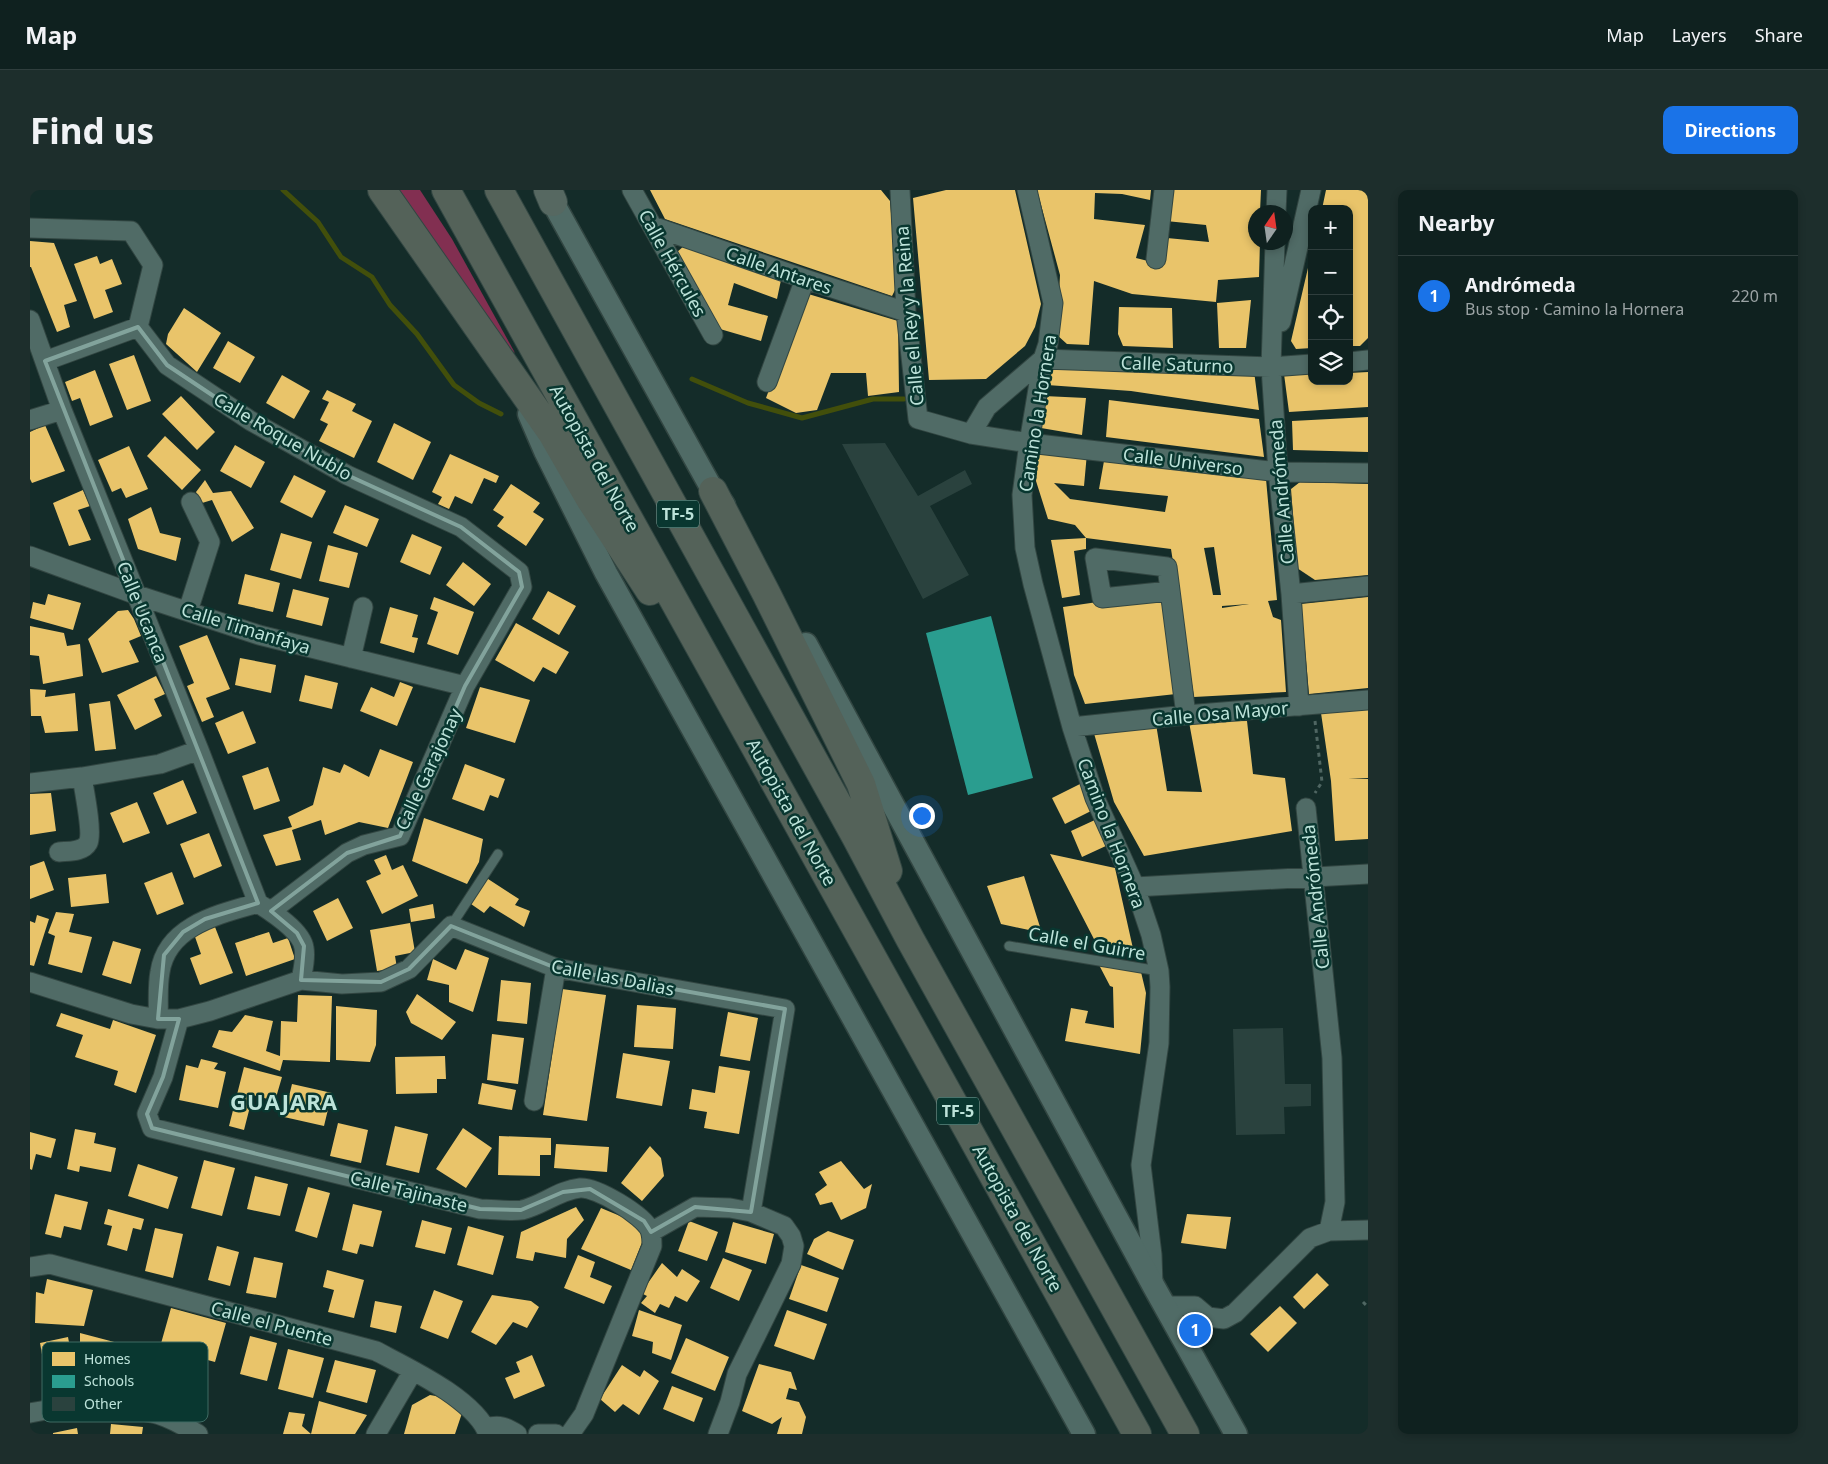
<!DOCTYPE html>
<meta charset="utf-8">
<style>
:root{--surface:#0f211f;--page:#1d2e2c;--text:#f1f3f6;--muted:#9ba3a4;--line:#2f3e3d;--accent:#1a73e8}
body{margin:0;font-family:"Noto Sans",sans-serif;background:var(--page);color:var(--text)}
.controls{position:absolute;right:15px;top:15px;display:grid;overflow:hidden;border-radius:10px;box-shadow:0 2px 8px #0003}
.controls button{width:45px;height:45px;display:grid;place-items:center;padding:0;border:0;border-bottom:1px solid var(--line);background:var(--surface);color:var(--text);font:25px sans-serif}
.compass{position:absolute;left:1218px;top:15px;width:45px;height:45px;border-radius:50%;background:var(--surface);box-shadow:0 2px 8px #0003;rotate:13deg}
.you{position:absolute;left:891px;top:625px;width:18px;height:18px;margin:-12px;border:4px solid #fff;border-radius:50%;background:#1a73e8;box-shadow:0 0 0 8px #1a73e833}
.badge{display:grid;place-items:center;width:32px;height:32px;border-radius:50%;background:var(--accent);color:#fff;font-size:16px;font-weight:700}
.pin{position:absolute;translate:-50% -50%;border:2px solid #fff;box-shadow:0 1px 5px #0006}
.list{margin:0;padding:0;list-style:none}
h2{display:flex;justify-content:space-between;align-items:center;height:65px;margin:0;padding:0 20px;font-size:21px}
h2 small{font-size:16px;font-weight:400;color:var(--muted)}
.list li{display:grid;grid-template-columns:32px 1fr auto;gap:15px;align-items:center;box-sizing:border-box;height:80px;padding:0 20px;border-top:1px solid var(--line)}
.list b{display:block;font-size:19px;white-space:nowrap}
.list p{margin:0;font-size:16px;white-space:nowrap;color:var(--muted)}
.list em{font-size:16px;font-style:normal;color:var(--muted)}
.icon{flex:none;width:28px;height:28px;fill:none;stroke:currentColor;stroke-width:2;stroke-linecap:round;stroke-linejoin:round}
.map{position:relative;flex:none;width:1338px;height:1244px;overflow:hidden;border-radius:10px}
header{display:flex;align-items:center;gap:30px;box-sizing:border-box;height:70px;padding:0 25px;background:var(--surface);border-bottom:1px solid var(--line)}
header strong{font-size:24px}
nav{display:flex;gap:28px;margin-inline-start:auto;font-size:18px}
.intro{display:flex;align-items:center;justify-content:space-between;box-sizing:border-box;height:120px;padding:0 30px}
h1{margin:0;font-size:35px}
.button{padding:12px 22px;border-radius:10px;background:var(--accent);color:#fff;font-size:18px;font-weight:700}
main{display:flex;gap:30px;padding:0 30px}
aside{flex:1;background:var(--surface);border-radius:10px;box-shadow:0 2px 8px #0003}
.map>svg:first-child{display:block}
.green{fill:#822f51}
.homes{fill:#e9c46a;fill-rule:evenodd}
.schools{fill:#2a9d8f}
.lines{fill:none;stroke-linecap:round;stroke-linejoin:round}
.stream{stroke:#424f0b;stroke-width:5}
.building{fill:#2a423e}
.service-casing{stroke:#324642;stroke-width:11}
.minor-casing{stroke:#324642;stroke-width:21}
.tertiary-casing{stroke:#324642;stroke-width:25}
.primary-casing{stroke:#324642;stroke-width:30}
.motorway-casing{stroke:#324642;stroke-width:30}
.path{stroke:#4f6662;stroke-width:3;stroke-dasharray:4 4;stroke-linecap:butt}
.service{stroke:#506b66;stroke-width:9}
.minor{stroke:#506b66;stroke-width:19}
.tertiary{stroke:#506b66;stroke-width:22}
.primary{stroke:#566861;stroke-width:28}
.motorway{stroke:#546259;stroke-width:28}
.marked{fill:none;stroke:#82a39c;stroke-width:4;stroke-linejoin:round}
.labels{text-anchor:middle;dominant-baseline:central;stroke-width:5;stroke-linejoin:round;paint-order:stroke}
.shield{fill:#093730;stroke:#87afa7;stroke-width:1}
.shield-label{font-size:16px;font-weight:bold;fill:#bde3da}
.street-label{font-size:18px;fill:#bde3da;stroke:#093730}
.district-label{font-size:22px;font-weight:bold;letter-spacing:1px;fill:#bde3da;stroke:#093730}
.key{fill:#093730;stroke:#3f6b63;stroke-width:1}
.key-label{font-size:14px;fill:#bde3da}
</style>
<header>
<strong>Map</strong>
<nav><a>Map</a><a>Layers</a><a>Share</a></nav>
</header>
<div class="intro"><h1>Find us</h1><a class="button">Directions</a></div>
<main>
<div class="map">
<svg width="1338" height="1244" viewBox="0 0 1338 1244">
<rect width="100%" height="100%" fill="#142c29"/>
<!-- green -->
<path class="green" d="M366,0H390L422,49L485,163L478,157Z"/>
<!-- homes -->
<path class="homes" d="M620,0H851L860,11L867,96L862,106L635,29Z
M916,0H985L1011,114L1005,137L995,156L956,189L899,190L883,8Z
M1007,0H1121L1120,10L1092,4L1065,3L1064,29L1115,35L1106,68L1130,74L1137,48L1179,52L1176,35L1136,31L1139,0H1231L1230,22H1226V52H1230L1229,87L1188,90L1186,112L1102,104L1064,91L1059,155L1037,154L1027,145L1030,85Z
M1296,0H1338V148L1330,156H1319V19H1292Z
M0,51L24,53L47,111L34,115L40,137L27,142L1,77H0Z
M655,55L751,90L747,109L704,93L698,115L738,126L731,151L690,139L646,63Z
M1281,65L1282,158L1266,159L1261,151Z
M67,66L70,74L82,69L92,94L75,100L83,122L64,129L44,74Z
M775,103L868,131L869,202L838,206L836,183H801L787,220L766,223L736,208Z
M1221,110L1216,158H1189L1187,113Z
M1089,117L1142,118L1143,158L1093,156L1088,144Z
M154,118L191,143L167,182L136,154L138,144Z
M198,151L225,167L210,193L183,178Z
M104,165L121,211L97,220L79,174Z
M1025,175L1224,181L1229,220L1101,201L1017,195L1019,181Z
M65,180L83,227L60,236L50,208L42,211L35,192Z
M1338,182V217L1259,222L1254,184H1282V191H1319V183Z
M252,185L280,201L264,229L236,213Z
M297,200L326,214L322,221L342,231L324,268L289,251L298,234L290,230L299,212L292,209Z
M151,206L185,242L167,260L132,224Z
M1014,206L1056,208L1052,245L1011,238Z
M1079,210L1229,229L1234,267L1076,247Z
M1338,227V262L1263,260L1262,231Z
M364,233L401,252L383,290L347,272Z
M15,235L35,281L2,293L0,289V242Z
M135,246L171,280L152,300L117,266Z
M205,255L235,272L221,298L190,281Z
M99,256L118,299L96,308L91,298L82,302L68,270Z
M1009,259L1057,263L1054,296L1024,293L1040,309L1135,322L1138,306L1069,299L1074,271L1236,289L1247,410L1238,411L1243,427L1251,430L1256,502L1164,507L1141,359L1056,348L1045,335L1018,329L1006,291ZM1184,357L1191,405H1183L1174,358ZM1219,414L1192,418V416Z
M420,264L469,286L466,293L454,288L442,314L425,306L419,319L408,314L412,307L402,302Z
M264,285L296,301L282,328L250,312Z
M175,290L183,303L201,301L224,338L202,352L182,310L172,313L166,302Z
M1270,292L1338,294V385L1285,390L1267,378L1261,299Z
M481,294L510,313L503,322L514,329L496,356L467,336L474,327L463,320Z
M53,300L60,316L48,320L61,350L39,356L23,313Z
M315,315L349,329L337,357L303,343Z
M121,317L130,343L151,348L146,371L108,359L98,329Z
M251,343L282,352L271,389L240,380Z
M382,344L412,357L400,385L370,372Z
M1056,348V359L1044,361L1050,405L1032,408L1021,350Z
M298,355L328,363L319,398L289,391Z
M433,372L461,394L444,416L416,395Z
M215,384L250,393L243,422L208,414Z
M263,399L299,408L292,436L256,427Z
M518,401L546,416L529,445L502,429Z
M1130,403L1146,504L1055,514L1044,485L1033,417Z
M18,404L51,413L43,440L0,428L3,412L15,415Z
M404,407L444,422L428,465L397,454L408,422L400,419Z
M1338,407V498L1279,504L1271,414Z
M360,417L388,425L382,447L388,448L384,463L350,453Z
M98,420L104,429L111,446L99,451L109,472L72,483L58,449L88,421Z
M486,433L539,462L526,484L513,477L504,492L465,470Z
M0,436L34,443L37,456L50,454L53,486L13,494L9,466L0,465Z
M177,445L200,499L176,508L184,527L172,532L157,496L164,493L149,456Z
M210,468L246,475L241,503L205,495Z
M275,485L308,493L302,519L269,511Z
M126,486L135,504L124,509L132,526L105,540L87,505Z
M370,492L383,497L367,536L330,521L341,497L364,507Z
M450,497L500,510L485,553L436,538Z
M0,499L16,500L15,507L45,503L48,541L15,543L11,526H1Z
M80,511L86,559L65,561L59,514Z
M1338,519V588L1318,589H1338V649L1305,651L1301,591L1291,523Z
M213,521L226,553L198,564L185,533Z
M1217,531L1223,584L1255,588L1262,641L1114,666L1084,612L1063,540L1126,534L1137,601L1172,602L1159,532Z
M350,559L383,572L358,638L329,632L295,645L291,630L262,640L271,670L246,676L233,645L262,637L258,627L283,615L293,577L310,583L314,574L339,587Z
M435,574L475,589L468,608L460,605L454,621L422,609Z
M238,577L250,611L224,620L212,586Z
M153,590L167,623L137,635L123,603Z
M1050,594L1063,620L1035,634L1022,608Z
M21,603L26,641L0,645V604Z
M107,612L120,643L93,653L80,623Z
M394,628L453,649L449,672L437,694L382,671Z
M1067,629L1078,655L1052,667L1041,641Z
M179,643L192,676L164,688L150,654Z
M1020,664L1085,678L1104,763L1066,753Z
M356,665L362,680L373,675L388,706L352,724L336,691L351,684L344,670Z
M14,671L24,700L0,709V676Z
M142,682L154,714L127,725L114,693Z
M76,684L79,713L41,717L38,688Z
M994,686L1010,737L999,740L971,734L957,696Z
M455,687L489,709L485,715L500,721L494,737L460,716L454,723L441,714Z
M308,708L323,738L297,751L283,721Z
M403,714L405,728L381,732L379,719Z
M26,722L44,724L39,742L62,747L52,783L18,774L25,746L18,743Z
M7,725L19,729L4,776L0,775V731L5,733Z
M380,733L385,762L365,766L367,778L347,781L340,740Z
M185,737L203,783L170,795L160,768L171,764L164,744Z
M239,742L243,753L258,748L265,769L216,786L205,753Z
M83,751L111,759L101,794L72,785Z
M435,759L459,768L443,822L419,812V795L397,790L403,769L426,780Z
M1068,773L1111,782L1116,803L1110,864L1035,851L1041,818L1058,821L1055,833L1084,838L1083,797L1080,796Z
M471,790L501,793L497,834L467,831Z
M532,799L576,805L557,931L513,925Z
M387,804L426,832L412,850L381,833L376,822Z
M268,805L302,806L300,872L253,870L250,881L182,857L189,840L202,842L215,825L243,831L236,861L250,866L251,831L267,832Z
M607,815L646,818L643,859L604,857Z
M306,816L347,820L346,855L340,872L306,870Z
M698,822L728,828L720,871L690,866Z
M31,823L80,839L83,830L126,845L106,903L84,895L88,881L45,867L53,845L26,836Z
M462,844L494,848L488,894L457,890Z
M593,863L640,871L632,916L586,908Z
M415,866L416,889H407V903L366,904L365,867Z
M171,869L188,873L184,879L196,882L188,918L149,910L156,875L168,878Z
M689,876L720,881L709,944L674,938L677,922L659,919L662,899L685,903Z
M214,877L252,887L245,911L223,905L214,940L199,936Z
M452,893L486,900L482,920L448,914Z
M262,894L302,903L294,936L254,927Z
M308,933L338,940L331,973L300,966Z
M365,936L398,944L389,983L356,975Z
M433,938L462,958L436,998L406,979Z
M45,939L66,943L64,953L86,958L81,982L50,976L49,982L37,979Z
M0,942L26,949L21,968L6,964L2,980L0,979Z
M469,946L521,948V965H510V986L468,985Z
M526,954L579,957L577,982L524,978Z
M620,956L631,968L634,986L612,1011L591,993Z
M174,970L205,978L192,1026L161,1018Z
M811,971L834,999L842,994L836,1018L811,1030L802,1012L790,1015L785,1004L797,995L789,982Z
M108,974L148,987L138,1019L98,1006Z
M225,986L258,994L250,1026L217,1019Z
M278,997L300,1003L287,1048L265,1041Z
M25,1004L58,1012L51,1040L34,1036L31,1048L15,1044Z
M323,1014L352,1021L343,1057L330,1054L327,1064L312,1060Z
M546,1017L554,1030L537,1049L536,1068L505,1062L503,1071L486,1068L491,1042Z
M571,1018L607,1033L613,1050L601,1080L551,1059Z
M78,1019L114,1029L111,1040L103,1038L97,1061L77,1055L82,1036L74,1034Z
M1157,1024L1201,1027L1196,1059L1151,1053Z
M392,1030L422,1038L415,1064L385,1057Z
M659,1031L688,1042L677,1071L648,1061Z
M703,1032L744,1044L736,1074L695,1062Z
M438,1036L474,1046L463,1085L427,1075Z
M125,1038L153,1044L143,1088L115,1081Z
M798,1041L824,1050L813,1080L777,1064L784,1049Z
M187,1056L209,1062L200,1096L178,1090Z
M548,1065L565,1072L560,1087L582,1096L574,1114L534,1098Z
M224,1067L253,1073L246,1108L216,1103Z
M693,1068L722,1080L709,1111L680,1098Z
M632,1073L647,1087L652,1079L670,1091L657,1112L645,1106L639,1118L630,1114L625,1123L611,1113L617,1106L611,1103Z
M771,1075L809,1088L797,1122L759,1109Z
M297,1080L334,1090L324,1128L298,1122L304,1100L293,1097Z
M1287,1083L1299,1095L1274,1119L1263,1107Z
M17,1089L63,1100L54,1136L5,1133L6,1102L14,1104Z
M404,1100L433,1111L418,1149L390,1138Z
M462,1105L501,1111L509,1117L497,1138L483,1132L466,1155L441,1142Z
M345,1111L372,1116L366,1143L340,1137Z
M1250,1116L1267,1133L1238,1162L1220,1144Z
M141,1118L196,1133L185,1172L130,1157Z
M609,1120L652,1135L641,1170L622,1163L623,1152L602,1146Z
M757,1120L797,1134L784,1170L744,1156Z
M50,1143L88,1153V1193H50Z
M220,1146L247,1153L237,1191L210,1184Z
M38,1147L45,1184L24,1190L14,1176L10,1153Z
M656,1148L699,1167L685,1201L641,1183Z
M258,1159L294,1168L283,1208L248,1199Z
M502,1165L515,1196L484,1209L475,1188L490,1182L486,1172Z
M305,1170L346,1180L337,1213L296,1202Z
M729,1174L761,1182L767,1200L759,1198L756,1209L769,1212L776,1227L772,1244H747L752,1227L742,1234L712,1221Z
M592,1175L610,1187L614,1180L629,1191L609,1225L593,1214L585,1222L570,1209Z
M642,1196L673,1208L664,1232L633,1219Z
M400,1205L417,1208L432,1223L425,1244H374L382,1215Z
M289,1211L337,1225L325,1244H253L259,1222L275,1224L272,1236L281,1244Z
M81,1234L113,1237L112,1244H80Z
M47,1238L48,1244H23V1243Z"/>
<!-- schools -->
<path class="schools" d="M961,426L1003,588L938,605L896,443Z"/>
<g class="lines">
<!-- stream -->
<path class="stream" d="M253,0L288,32L311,67L342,87L360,115L387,144L424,195L449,213L471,224
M662,189L718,213L772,228L843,209H874"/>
</g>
<!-- building -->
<path class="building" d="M855,253L888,306L935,280L942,294L900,316L939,385L893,409L812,254Z
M1253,838L1255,894H1281V916L1254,917L1255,944L1206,945L1203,839Z"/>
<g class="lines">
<!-- service casing -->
<g class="service-casing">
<path id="service" d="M421,736L468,664
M979,756L1129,781"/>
</g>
<!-- minor casing -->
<g class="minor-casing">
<path id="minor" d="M602,0L683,145
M870,0L876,122L888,229L941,244L999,253L1248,282L1338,283
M997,0L1023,113L1018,154L1013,169L999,253L992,305L995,358L1003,394L1042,537L1065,608L1105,697L1121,745L1129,781L1130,797L1129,853L1111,975L1122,1065L1123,1094
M1246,22L1247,0
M622,36L775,89L876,122
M0,38L101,41L123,75L108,137L137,175L221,231L317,285L431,337L489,382L492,397L435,496L370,646L334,655L317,663L241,721
M1245,52L1241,177L1248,282L1261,404L1269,516
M1126,69L1134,0
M0,130L32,220L169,560L228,713
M1251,132L1281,0
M15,171L108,137
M1319,172L1338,170
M737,192L775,89
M0,230L32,220
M941,244L957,217L1013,169L1241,177L1282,174
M0,366L107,405L229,445L435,496
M1140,401L1072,408L1065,368L1137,377L1156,525
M1261,404L1338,396
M158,421L180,352L161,312
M321,468L333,417
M1042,537L1156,525L1338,510
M0,593L52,587L130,574L169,560
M1276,618L1302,868L1305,1012L1299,1041
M29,662C39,661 53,662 58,653C63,644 54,599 52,587
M1105,697L1338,684
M0,792L101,824L128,829H149L180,821L271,790L312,794L351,792L379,779L421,736L526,778L755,819L721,1022
M128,829C129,814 127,798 130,782C137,735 190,724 228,713C242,722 272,741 274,758C276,769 273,779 271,790
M149,829L133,887L117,924L122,938L450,1019C463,1019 480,1022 492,1020C513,1015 529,1000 550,998C567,997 613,1025 620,1040C622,1045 622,1051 622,1056L554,1224L540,1244
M504,911L526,778
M621,1042L665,1017L700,1018L721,1022L754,1036L761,1046L764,1056L761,1074L707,1184L700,1212L688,1244
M0,1077L20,1074L346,1161C378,1178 445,1209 458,1244
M1136,1116H1165L1178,1127L1194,1129L1205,1123L1280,1048L1299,1041L1338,1040
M0,1223C39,1215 84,1214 122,1223C138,1226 154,1236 168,1244
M456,1238C469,1234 476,1237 487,1244
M346,1244L383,1181
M508,1244H526"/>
</g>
<!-- tertiary casing -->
<g class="tertiary-casing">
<path id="tertiary" d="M516,0L683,301L694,315
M499,224L515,261L576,383L1054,1244
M776,454L1123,1095L1206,1244"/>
</g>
<!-- primary casing -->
<g class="primary-casing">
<path id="primary" d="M518,0L523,12"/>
</g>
<!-- motorway casing -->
<g class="motorway-casing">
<path id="motorway" d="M352,0L522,243L560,309L620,401
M416,0L1107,1244
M469,0L826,647L880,749L1155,1244
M683,301L736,403L831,594L858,681"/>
</g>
<!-- path -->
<path class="path" d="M1285,531L1292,592L1285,603
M1333,1112L1338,1117"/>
<!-- service -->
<use href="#service" class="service"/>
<!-- minor -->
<use href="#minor" class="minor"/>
<!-- tertiary -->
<use href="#tertiary" class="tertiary"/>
<!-- primary -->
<use href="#primary" class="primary"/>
<!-- motorway -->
<use href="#motorway" class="motorway"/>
</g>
<!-- marked area -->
<path class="marked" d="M108,137L137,175L221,231L317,285L431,337L489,382L492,397L435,496L370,646L317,663L241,721L267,743L274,756L271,790L351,792L379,779L421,736L526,778L755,819L721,1022L665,1017L621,1042L614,1031L560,999L533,1002L491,1020L450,1019L122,938L117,924L133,887L149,829H128L134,765L153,742L175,729L228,713L15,171Z"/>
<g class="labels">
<!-- shield labels -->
<g class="shield">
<rect x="627" y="310.5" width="42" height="27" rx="4"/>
<rect x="907" y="907.5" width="42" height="27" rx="4"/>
</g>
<g class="shield-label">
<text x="648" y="324">TF-5</text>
<text x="928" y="921">TF-5</text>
</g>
<!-- street labels -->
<g class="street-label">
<text transform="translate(643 73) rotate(61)">Calle Hércules</text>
<text transform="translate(749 80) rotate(19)">Calle Antares</text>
<text transform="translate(879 126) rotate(-95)">Calle el Rey y la Reina</text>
<text transform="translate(1147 174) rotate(2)">Calle Saturno</text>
<text transform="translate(1007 223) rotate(-81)">Camino la Hornera</text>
<text transform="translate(253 246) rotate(30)">Calle Roque Nublo</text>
<text transform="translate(565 268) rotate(61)">Autopista del Norte</text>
<text transform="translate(1153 271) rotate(7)">Calle Universo</text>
<text transform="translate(1251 302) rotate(-95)">Calle Andrómeda</text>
<text transform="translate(113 422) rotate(68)">Calle Ucanca</text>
<text transform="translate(216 438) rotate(17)">Calle Timanfaya</text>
<text transform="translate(1190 523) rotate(-5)">Calle Osa Mayor</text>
<text transform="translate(398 579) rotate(-65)">Calle Garajonay</text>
<text transform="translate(762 622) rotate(61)">Autopista del Norte</text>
<text transform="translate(1082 643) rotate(69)">Camino la Hornera</text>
<text transform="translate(1285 707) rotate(-96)">Calle Andrómeda</text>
<text transform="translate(1057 753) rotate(10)">Calle el Guirre</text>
<text transform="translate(583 787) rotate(11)">Calle las Dalias</text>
<text transform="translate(379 1001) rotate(14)">Calle Tajinaste</text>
<text transform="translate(988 1028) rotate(61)">Autopista del Norte</text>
<text transform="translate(242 1133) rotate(15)">Calle el Puente</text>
</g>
<!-- district labels -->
<g class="district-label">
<text x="254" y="911">GUAJARA</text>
</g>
</g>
<!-- legend -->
<rect x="12" y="1152" width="166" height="80" rx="8" class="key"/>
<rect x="22" y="1162" width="23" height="14" fill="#e9c46a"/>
<rect x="22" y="1185" width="23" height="13" fill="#2a9d8f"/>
<rect x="22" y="1207" width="23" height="14" fill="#2a423e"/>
<g class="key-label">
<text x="54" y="1174">Homes</text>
<text x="54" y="1196">Schools</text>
<text x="54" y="1219">Other</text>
</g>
</svg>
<div class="controls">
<button>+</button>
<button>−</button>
<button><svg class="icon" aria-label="locate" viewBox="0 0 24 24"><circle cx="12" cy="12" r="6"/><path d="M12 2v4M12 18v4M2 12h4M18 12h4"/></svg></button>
<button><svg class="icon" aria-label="layers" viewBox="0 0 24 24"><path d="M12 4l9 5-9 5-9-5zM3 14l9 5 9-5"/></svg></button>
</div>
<svg class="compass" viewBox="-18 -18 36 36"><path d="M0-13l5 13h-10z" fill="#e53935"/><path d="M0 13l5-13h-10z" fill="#9ba3a4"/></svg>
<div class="you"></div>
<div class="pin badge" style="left:1165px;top:1140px">1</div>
</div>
<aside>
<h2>Nearby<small></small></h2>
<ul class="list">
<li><span class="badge">1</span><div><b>Andrómeda</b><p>Bus stop · Camino la Hornera</p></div><em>220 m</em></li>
</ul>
</aside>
</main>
